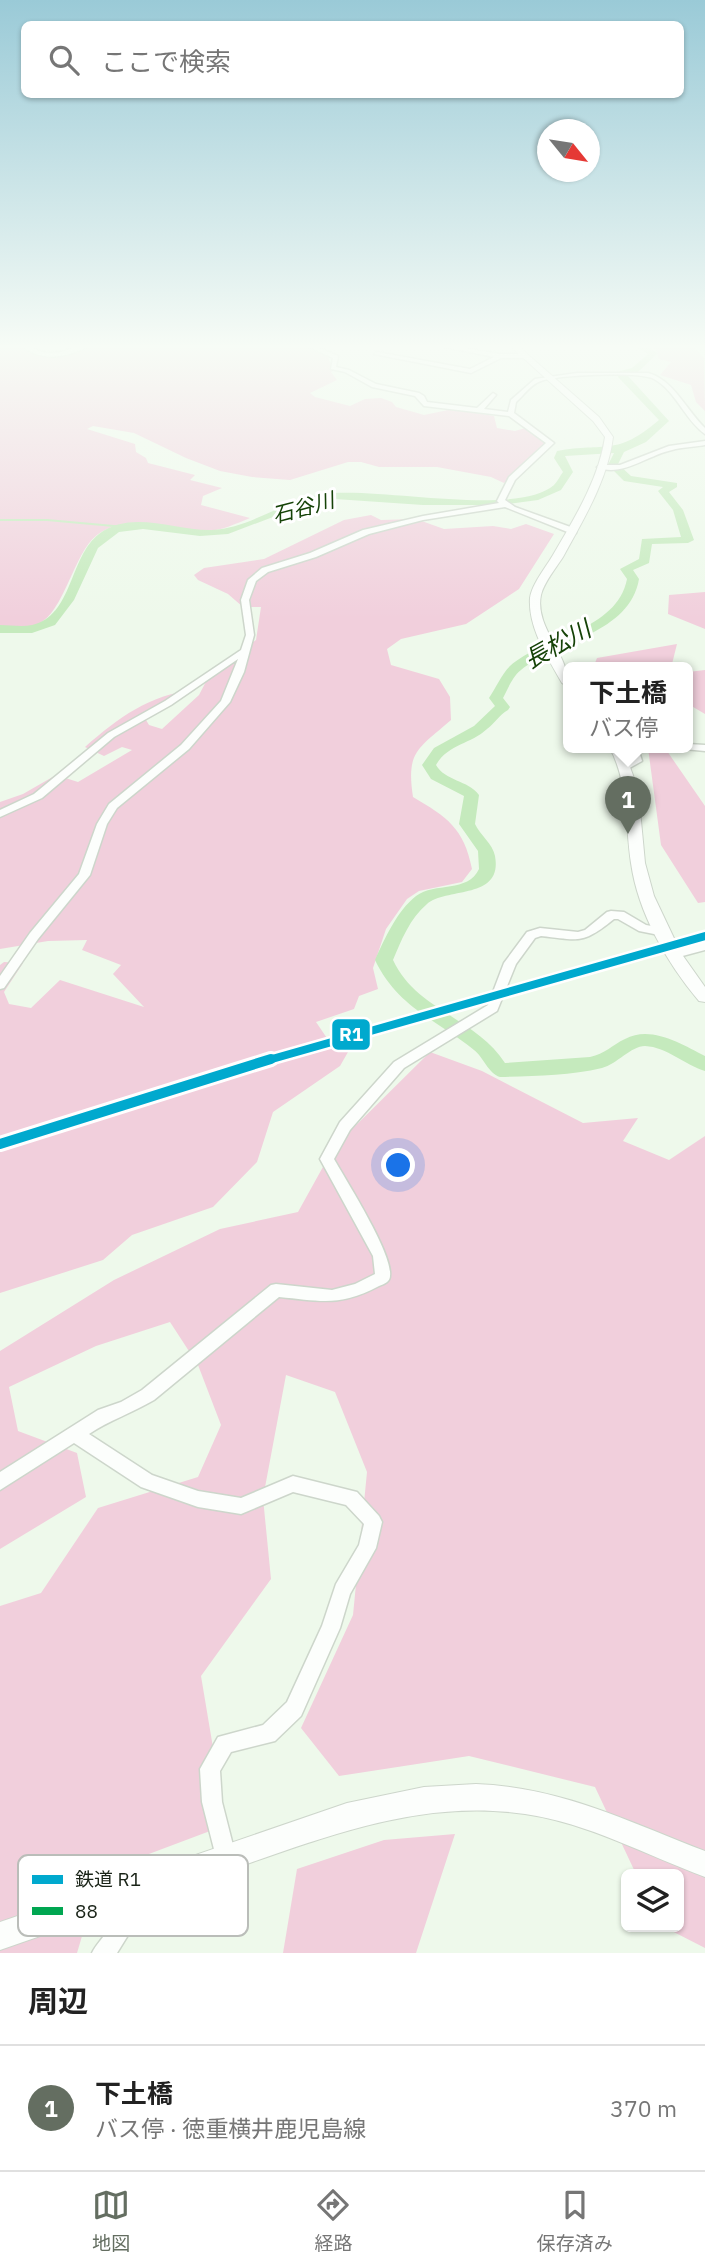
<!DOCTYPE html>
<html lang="ja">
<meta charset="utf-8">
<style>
:root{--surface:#fff;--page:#f6f6f6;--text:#222;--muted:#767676;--line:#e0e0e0;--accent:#646e61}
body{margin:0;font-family:"IBM Plex Sans","Noto Sans JP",sans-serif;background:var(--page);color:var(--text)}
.controls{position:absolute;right:21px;bottom:21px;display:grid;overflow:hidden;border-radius:10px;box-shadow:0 2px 5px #0004}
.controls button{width:63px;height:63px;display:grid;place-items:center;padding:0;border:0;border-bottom:2px solid var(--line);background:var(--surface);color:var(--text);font:35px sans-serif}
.compass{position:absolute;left:537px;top:119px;width:63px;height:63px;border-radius:50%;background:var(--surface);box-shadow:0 2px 5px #0004;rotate:120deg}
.you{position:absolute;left:399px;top:1166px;width:24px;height:24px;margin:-18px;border:5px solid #fff;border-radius:50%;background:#1a73e8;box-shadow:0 0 0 10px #1a73e833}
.badge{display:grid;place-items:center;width:46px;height:46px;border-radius:50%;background:var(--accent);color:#fff;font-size:23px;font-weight:700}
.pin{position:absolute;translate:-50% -58px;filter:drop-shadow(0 2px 4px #0008)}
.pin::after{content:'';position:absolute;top:37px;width:24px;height:21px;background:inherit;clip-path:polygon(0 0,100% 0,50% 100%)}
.popup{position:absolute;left:563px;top:662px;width:130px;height:91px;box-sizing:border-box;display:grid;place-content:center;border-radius:10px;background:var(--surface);filter:drop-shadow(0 2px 5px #0005);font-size:23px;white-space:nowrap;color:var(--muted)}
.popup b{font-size:26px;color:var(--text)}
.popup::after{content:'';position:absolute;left:50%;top:100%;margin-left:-14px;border:14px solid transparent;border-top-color:var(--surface)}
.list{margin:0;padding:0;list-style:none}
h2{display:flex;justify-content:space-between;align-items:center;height:91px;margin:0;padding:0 28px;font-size:30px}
h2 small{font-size:23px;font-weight:400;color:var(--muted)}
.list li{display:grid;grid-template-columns:46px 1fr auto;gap:21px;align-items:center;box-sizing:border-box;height:126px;padding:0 28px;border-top:2px solid var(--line)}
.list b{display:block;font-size:26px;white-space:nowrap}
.list p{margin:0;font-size:23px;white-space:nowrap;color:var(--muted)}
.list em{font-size:23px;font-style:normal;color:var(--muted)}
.icon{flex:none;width:38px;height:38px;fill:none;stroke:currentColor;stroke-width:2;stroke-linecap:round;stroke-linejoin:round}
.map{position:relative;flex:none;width:705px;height:1953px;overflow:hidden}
.search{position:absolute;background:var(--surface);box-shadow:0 2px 5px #0004;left:21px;right:21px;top:21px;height:77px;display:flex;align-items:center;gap:18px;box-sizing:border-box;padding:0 24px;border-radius:10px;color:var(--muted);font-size:26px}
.sheet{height:217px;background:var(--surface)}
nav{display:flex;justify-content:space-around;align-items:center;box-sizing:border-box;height:98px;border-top:2px solid var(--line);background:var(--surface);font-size:19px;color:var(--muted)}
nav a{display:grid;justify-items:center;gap:4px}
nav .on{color:var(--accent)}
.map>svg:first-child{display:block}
.green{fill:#f1cfdc}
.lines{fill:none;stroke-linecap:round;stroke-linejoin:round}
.stream{stroke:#c5eabd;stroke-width:2}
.river{fill:#c5eabd;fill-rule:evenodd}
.minor-casing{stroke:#cdd6cb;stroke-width:3}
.major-casing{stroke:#cdd6cb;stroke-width:2}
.minor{fill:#fcfefc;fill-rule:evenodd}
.major{fill:#fcfefc;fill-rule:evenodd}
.rail-1-far1-casing{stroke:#fff;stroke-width:13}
.rail-1-casing{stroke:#fff;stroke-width:16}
.rail-1-far1{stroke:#00a9ce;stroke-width:8}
.rail-1{stroke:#00a9ce;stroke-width:10}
.labels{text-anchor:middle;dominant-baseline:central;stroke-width:6;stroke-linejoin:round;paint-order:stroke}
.far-water-label{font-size:21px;font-style:italic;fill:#164308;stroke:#fff}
.water-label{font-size:24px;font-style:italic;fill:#164308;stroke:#fff}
.key{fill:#fff;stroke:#babdb9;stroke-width:2}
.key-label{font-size:19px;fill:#192317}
.line-badge{stroke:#fff;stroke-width:2.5}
.badge-label{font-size:19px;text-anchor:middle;font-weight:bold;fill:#fff}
</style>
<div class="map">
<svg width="705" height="1953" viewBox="0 0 705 1953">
<rect width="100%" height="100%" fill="#eef9eb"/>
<!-- green -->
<path class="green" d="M0,346H28L31,353L45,355L87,346L314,348L326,353L332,367H339L331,372L337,380L310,393L315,397L350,406L365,399L381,398L392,402L396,407L424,415L453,409L494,416L497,428L515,431L529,427L542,438L546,445L504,483L491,477L437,467H379L361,462H348L290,480L252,477L220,471L186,458L134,433L93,426L87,429L135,444L136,452L146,458L148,463L195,475L190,480L222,488L203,496L201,505L250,518C235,524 219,532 203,531C169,530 129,512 97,535C74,552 64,613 38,624C27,629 12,627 0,626Z
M643,346H692L704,358L705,411L696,402L691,385L660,375L671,362L659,359L656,349Z
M371,515L381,520L416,519L444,529L493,526L511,529L526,524L554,534L519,589L466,624L401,639L387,649L391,665L439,679L450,697L451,720C418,749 406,751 413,797C447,817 464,828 472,869L462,882L419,891L407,899L386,929L373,968L378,989L359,996L354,1009L316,1022L333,1047L352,1045L340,1066L273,1112L257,1162L213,1207L132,1235L103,1260L0,1293V965L4,962L23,963L4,992L9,1004L31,1008L60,980L144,1007L113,974L121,965L82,950L87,940L48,941L0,949V802L23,794L56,775L78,782L132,750L122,747L104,756L85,747C118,718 150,694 195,690L146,720L149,725L162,729L199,695L212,670L256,640L261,607H243L228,594L198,580L194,575L204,568L264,559L344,520Z
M705,592V629L668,614L669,595Z
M677,644L671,668H593L597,658Z
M705,670V714L688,704V672Z
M648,748H674L667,751L705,806V902L698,903L661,845Z
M430,1052L482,1071L583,1123L638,1118L623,1141L669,1160L705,1136V1948L664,1927H679V1874H636L595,1787L469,1756L339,1776L301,1728L353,1615L367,1472L335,1392L286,1375L263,1498L271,1579L201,1676L226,1825L101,1872L77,1953H0V1606L41,1593L98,1508L198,1477L221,1425L198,1365L170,1322L96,1346L9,1387L18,1431L77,1453L86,1497L0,1549V1351L114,1280L220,1229L298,1212L334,1147Z
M455,1834L416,1953H283L297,1869L384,1840Z"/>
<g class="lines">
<!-- stream -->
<path class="stream" d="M0,520H47L125,527"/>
<!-- river -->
<path class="river" d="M634,346H645L658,353L638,372L628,376L669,421L646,442L624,452L618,464L631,476L677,483V487L669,492L683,510L694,540L688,543L652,544L649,563L633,570L639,579C630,633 558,641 521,670C512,677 508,689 503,698L510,707L508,710C499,715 495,723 487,729C471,744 448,744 436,765C445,781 468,780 479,795L475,824C480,835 493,844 495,856C503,900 448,887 427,904C410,918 401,941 393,960C416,1010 476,1018 505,1063L590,1057C605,1054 612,1045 625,1039C651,1025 681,1044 705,1056V1071C685,1065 667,1047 645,1046C631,1046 617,1064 602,1068C569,1076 534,1076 500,1077C488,1073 484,1058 474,1050C436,1019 398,1008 375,960C385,938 397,911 416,896C435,882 468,893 479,869L478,851L459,824L464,796L431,779L422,765L434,748L474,726L495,706L489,698C496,688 501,675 510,666C544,636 617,631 627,579L620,569L639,559L642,539L681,537L673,510L658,491L663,487L624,481L608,465L614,453L565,456L573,472L561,490L538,500L501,505H423L335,499L307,504L228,534L200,536L143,529L119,532L98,548L74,600L55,625L32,633H0V625C10,625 22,627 32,625C73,616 69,557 99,534C132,509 175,531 212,530C250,528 281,502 318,495C371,484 515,519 554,485C557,482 560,476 563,472L554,458L557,451C606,442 616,457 659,420L618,377L620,371L632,368L648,354Z"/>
<!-- minor casing -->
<g class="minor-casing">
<path id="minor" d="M22,346C31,345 39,353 49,353C63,354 75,345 88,346C68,358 40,362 22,346Z
M307,346H314L338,356L336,367L349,370L376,384L419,393L424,396L427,402L477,408L493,393L496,395L484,409L508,412L511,400L535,379L577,373H648C674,380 686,410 705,428V434C685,420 676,391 654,379C640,371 557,375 541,381C531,384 524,395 516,402L514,413L554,443L515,480L505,500L515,507L576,529V533H570L505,507L423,520L369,534L316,557L268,572L256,581L249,600L254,635L244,672L230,702L189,749L117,808L107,824L90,875L38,939L4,988L0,989V976L30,933L79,874L97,824L109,804L181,745L221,701L238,659L171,705L114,737L42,798L0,817V810L34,794L108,733L165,701L241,650L246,635L241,600L248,580L262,568L310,553L363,530L423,516L499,503L497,501L509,477L546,443L509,416L424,406L415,396L372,387L345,372L331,369L333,358Z
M439,346H451L500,354H523L526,356L523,358H501L471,373L374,354L377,352L470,369L494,357Z
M705,441V445C694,447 682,447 672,450C648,455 621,478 597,467L601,465H620L669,446Z
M688,744L705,745V751L684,749L688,748Z
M628,748H638L642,761L626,770L621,767L632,760Z
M611,911L624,912L646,925L668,929L670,932L664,936L639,931L618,919H614C582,945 579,940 541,936L535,938L516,964L497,1011L404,1068L350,1130L334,1159C347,1182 393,1254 390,1276C390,1282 384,1284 379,1286C340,1307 321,1301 279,1297L154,1400C132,1413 110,1420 89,1434L152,1475L198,1491L241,1498L293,1476L357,1492L379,1516L382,1522L376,1548L350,1594L340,1628L301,1716L275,1741L231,1752L220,1771L222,1802L236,1857L233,1864L226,1867L219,1864L216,1857L202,1802L200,1769L218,1737L263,1725L287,1702L322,1626L336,1584L359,1545L364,1524L346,1505L293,1492L241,1514L198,1507L141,1487L74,1443L0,1490V1472L98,1410L121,1402L142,1390L271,1285L276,1284L332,1290L355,1284L375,1274L373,1256L320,1159L340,1122L394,1062L488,1005L504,963L527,932L540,928L578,932L585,930L607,912Z
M705,942V950L675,958L669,954L671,951Z
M119,1883L127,1886L130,1894V1932L117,1953H92C96,1944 105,1937 108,1928C112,1915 106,1900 111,1886Z"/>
</g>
<!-- major casing -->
<g class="major-casing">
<path id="major" d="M510,346H518L599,417L613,437C608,480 583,520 563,557C556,568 544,582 541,595C534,628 571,656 568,687L562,683C548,658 528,628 530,598C532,584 546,567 553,555C574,519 599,479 605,437L593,421Z
M610,748H623L638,789L645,863L654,896L681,953L705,987V1002L699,1001C667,963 638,913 631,863C625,823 629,785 610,748Z
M476,1784C560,1787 627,1821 705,1851V1877C646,1855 588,1823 525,1814C418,1798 320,1839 221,1873C147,1899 74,1924 0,1950V1922L347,1803L424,1787Z"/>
</g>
<!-- minor -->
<use href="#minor" class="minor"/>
<!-- major -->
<use href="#major" class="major"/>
<!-- rail-1-far1 casing -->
<g class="rail-1-far1-casing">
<path id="rail-1-far1" d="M265,1061L705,936"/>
</g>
<!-- rail-1 casing -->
<g class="rail-1-casing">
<path id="rail-1" d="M0,1144L271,1059"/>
</g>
<!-- rail-1-far1 -->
<use href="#rail-1-far1" class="rail-1-far1"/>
<!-- rail-1 -->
<use href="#rail-1" class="rail-1"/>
</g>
<!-- sky -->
<linearGradient id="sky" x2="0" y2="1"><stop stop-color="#9acad7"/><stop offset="0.56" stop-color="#f7fcf6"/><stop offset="1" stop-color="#f7fcf6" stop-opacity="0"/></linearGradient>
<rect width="705" height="619" fill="url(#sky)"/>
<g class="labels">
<!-- far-water labels -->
<g class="far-water-label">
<text transform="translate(303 507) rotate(-15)">石谷川</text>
</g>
<!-- water labels -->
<g class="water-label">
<text transform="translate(557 644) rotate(-29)">長松川</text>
</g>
</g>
<!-- legend -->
<rect x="18" y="1855" width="230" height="81" rx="10" class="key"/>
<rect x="32" y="1875" width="31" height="9" fill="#00a9ce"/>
<rect x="32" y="1907" width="31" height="8" fill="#00a651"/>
<g class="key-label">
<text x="75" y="1886">鉄道 R1</text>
<text x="75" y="1918">88</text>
</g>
<rect class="line-badge" x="331" y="1018" width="40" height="33" rx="7" fill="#00a9ce"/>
<g class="badge-label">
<text x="351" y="1041">R1</text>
</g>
</svg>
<div class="controls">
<button><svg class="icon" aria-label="layers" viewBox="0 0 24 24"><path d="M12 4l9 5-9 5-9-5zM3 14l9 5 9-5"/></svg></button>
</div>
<svg class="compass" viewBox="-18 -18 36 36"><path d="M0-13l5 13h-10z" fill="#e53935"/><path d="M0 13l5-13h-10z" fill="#767676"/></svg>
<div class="you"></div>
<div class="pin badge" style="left:628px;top:834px">1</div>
<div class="popup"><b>下土橋</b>バス停</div>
<div class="search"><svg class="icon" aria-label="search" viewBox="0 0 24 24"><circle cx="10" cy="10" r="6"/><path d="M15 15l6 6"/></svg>ここで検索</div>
</div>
<section class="sheet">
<h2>周辺<small></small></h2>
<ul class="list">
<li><span class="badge">1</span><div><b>下土橋</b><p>バス停 · 徳重横井鹿児島線</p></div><em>370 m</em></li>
</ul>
</section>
<nav>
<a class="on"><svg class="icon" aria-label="map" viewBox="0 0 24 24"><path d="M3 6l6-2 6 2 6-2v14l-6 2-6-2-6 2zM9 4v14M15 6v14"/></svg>地図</a>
<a><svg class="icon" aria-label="directions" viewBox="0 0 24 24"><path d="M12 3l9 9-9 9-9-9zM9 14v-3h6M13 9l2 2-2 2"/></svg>経路</a>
<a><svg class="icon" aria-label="saved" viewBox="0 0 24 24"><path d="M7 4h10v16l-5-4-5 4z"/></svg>保存済み</a>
</nav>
